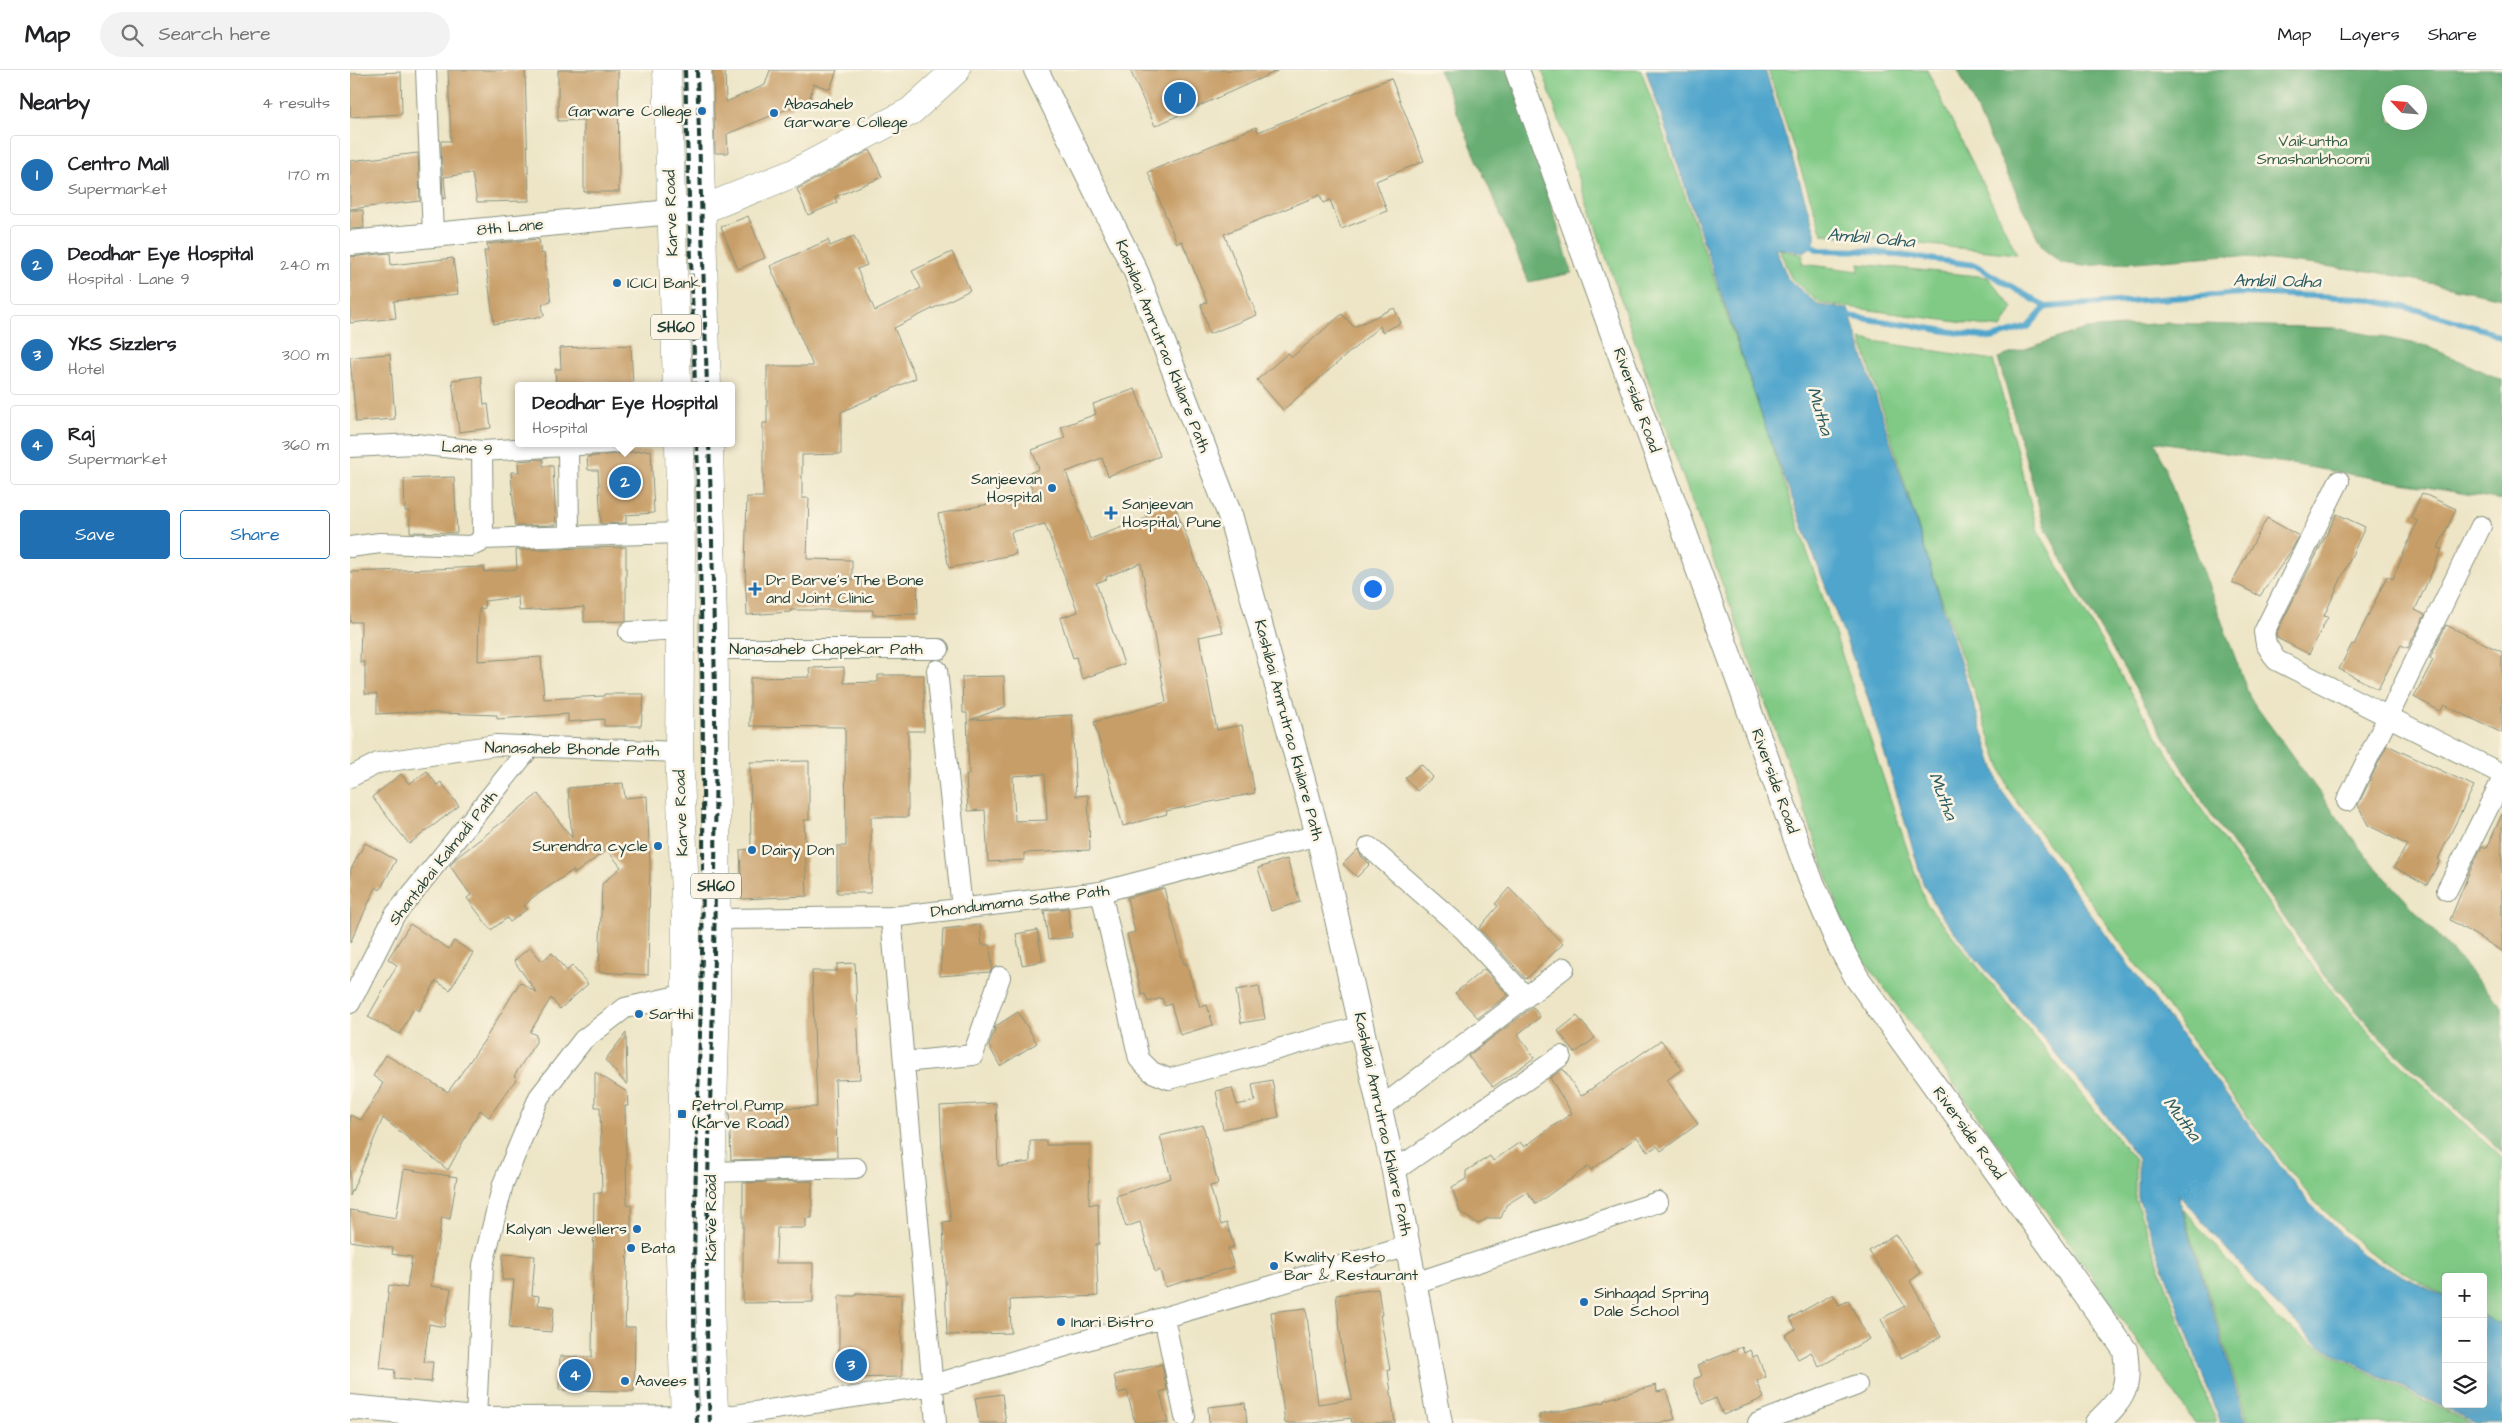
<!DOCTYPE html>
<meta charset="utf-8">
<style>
:root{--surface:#fff;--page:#f2f2f2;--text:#202124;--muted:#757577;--line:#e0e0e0;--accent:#1f6fb2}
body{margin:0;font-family:"Architects Daughter",sans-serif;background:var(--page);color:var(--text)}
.controls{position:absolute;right:15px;bottom:15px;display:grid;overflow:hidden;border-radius:5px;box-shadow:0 5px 20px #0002}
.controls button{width:45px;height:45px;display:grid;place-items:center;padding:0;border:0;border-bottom:1px solid var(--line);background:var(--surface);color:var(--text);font:25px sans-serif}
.compass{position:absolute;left:2032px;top:15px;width:45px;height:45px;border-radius:50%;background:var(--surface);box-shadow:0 5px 20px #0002;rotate:296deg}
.you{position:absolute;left:1022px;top:518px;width:18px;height:18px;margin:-12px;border:4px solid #fff;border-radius:50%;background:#1a73e8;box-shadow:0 0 0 8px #1a73e833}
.badge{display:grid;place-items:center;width:32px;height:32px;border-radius:50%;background:var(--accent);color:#fff;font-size:16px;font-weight:700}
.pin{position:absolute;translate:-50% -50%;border:2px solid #fff;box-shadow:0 1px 5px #0006}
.popup{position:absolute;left:165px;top:312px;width:220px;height:65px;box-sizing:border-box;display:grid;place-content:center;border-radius:5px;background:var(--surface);filter:drop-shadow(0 1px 4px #0005);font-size:16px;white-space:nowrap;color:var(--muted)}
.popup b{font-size:19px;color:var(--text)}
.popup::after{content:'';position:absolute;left:50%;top:100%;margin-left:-10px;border:10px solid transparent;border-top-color:var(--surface)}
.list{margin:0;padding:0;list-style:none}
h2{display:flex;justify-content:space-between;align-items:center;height:65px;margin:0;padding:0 20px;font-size:21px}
h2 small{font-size:16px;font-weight:400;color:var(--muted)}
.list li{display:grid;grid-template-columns:32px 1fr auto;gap:15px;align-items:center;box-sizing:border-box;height:80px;margin:0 10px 10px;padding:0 10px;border:1px solid var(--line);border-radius:5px}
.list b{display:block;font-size:19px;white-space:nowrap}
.list p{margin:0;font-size:16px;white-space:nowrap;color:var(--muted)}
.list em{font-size:16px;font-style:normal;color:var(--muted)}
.actions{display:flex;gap:10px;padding:15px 20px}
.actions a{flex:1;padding:11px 0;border:1px solid var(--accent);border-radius:5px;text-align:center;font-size:18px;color:var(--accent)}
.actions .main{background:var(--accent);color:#fff}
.icon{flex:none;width:28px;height:28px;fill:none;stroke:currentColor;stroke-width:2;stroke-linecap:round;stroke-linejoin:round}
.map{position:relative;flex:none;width:2152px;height:1353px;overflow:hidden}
header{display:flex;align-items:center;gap:30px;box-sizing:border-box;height:70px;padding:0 25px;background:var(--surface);border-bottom:1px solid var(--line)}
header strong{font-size:24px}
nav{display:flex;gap:28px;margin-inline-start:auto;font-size:18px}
.search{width:350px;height:45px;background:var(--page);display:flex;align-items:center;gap:12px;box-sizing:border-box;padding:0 18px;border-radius:28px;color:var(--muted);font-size:19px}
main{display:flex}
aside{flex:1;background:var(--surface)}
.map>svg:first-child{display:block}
.green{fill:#81ca86;stroke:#50845d}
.forest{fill:#68ae73;stroke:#447654;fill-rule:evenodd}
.water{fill:#4fa5cc;stroke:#377180}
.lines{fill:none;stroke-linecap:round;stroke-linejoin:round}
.stream{stroke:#4fa5cc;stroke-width:6}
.building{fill:#c79e67;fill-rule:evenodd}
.minor-casing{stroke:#86917d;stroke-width:22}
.tertiary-casing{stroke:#86917d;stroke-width:26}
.secondary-casing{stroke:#86917d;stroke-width:29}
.primary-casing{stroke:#86917d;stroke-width:29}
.minor{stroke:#fff;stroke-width:20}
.tertiary{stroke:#fff;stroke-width:24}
.secondary{stroke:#fff;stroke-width:28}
.primary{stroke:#fff;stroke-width:28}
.rail{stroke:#1f3d34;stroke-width:4;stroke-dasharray:8 4;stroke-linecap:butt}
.poi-dot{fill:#1f6fb2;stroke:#fcf5e5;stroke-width:2}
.labels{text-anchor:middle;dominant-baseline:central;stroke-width:5;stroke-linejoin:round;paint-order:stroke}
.shield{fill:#fcf5e5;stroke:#617469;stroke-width:1}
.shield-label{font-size:15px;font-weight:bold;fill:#1f3d34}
.poi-label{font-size:16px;fill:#1f3d34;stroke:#fcf5e5;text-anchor:start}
.park-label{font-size:16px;fill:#386048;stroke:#fcf5e5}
.street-label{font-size:16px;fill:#1f3d34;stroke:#fcf5e5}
.water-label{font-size:18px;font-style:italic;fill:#2d5c62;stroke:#fcf5e5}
</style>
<header>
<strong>Map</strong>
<div class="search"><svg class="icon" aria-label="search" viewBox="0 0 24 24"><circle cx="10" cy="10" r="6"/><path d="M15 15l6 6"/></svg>Search here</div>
<nav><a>Map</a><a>Layers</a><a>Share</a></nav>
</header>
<main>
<aside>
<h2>Nearby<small>4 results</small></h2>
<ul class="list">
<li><span class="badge">1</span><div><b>Centro Mall</b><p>Supermarket</p></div><em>170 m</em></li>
<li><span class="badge">2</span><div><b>Deodhar Eye Hospital</b><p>Hospital · Lane 9</p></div><em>240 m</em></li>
<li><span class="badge">3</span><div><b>YKS Sizzlers</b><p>Hotel</p></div><em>300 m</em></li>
<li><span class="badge">4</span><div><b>Raj</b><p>Supermarket</p></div><em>360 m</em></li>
</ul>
<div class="actions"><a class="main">Save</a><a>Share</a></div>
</aside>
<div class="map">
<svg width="2152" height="1353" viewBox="0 0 2152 1353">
<rect width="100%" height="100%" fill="#fcf5e5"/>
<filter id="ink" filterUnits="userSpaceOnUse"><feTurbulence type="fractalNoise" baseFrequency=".02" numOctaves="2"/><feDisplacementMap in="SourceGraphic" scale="10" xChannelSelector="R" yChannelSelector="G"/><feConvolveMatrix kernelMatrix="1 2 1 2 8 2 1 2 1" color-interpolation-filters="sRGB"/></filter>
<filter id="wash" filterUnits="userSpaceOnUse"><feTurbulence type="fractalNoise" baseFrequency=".0096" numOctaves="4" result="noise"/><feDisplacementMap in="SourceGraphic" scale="20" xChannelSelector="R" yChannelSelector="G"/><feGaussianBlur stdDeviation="1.12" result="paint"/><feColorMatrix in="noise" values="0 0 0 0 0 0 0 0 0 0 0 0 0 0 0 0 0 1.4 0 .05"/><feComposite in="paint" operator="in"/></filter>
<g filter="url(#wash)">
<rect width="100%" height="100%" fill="#ede5c6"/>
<!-- green -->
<path class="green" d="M1192,0H1291L1402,317L1575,832L1785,1090V1129L1866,1353H1845L1674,1110L1499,869L1449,724L1306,333Z
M1418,0H1577L1667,184L1472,164Z
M1429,179L1453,185L1452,194L1509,201V194L1638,207L1663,238L1651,258L1469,233L1441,208Z
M1511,269L1643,290L1687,459L1782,625L1852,740L1972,909L2030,975L2152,1088V1254L2133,1246V1207H2096V1227L2017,1181L1962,1129L1894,1042L1658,719L1580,496Z
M1833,1139L1928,1249L1969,1278L2120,1353H1898Z"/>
<!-- forest -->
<path class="forest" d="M1089,0H1159L1222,203L1179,212Z
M1608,0H2152V228L2027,202L1877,185L1734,196L1712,193L1693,179ZM2070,22V52H2040V22Z
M1816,253L1986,258L2077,276L2152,310V430L1805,371L1900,628L2015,785L2152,937V1082L2033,971L1976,907L1856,737L1738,538L1694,455L1648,288L1735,259Z"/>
<!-- water -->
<path class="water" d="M1296,0H1415L1465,162V169L1460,179L1454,182L1425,178L1438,209L1468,235L1498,239L1651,720L1761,872L1958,1132L2013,1185L2096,1228V1334H2133V1246L2152,1255V1353H2125L1969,1276L1918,1226L1827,1123L1896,1353H1870L1788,1128V1089L1744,1029L1624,886L1592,846L1574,816L1518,628L1420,370Z"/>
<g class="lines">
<!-- stream -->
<path class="stream" d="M1456,173L1469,180L1518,181L1625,195L1696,237L1892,223L2010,228L2068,240L2138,261L2152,268
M1492,245L1642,268L1678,257L1696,237"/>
</g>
<g id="blocks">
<!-- building -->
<path class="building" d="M98,0H175L179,131L127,132L122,103L94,107L96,128L93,129L91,71H101Z
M208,0H268L269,122H234V50L208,51Z
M363,0H375L376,32L415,15L420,0H487L480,19L464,14L459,30L377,64L378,83H365Z
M780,0H929L805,56Z
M51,2L52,44L0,47V4Z
M1041,8L1074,91L1026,111L1037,141L991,159L980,130L973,133L970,125L874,164L907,245L859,264L851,234L857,232L832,171L827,173L798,102L906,57L908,62Z
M520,80L532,107L485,127L487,133L458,145L447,119Z
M68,83L70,131L0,139V91Z
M0,140H13L14,158L0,159Z
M398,146L415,188L388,199L371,157Z
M504,166L517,195L507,199L525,241L571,218L562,201L602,182L620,220L544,258L566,308L491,342V384L452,385V428H459L457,489L502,490V510L567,508L568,544L523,545V540H440L441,542L397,545L395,495L397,427H413V353H417V296H463L420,196L478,170L480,176Z
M189,169L191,184L194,183L201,232L192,234L194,246L144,254L134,181H138L137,174Z
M40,183L41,195L103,188L108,224L44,231L46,248L0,253V187Z
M1044,238L1051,253L1032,262L1030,256L933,340L907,310L938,283L942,287L992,244L1004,257Z
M281,275L283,316H206L205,299H211L210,278Z
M40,284L45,349L6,352L0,287Z
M131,306L134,335L138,334L141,358L109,362L102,310Z
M785,319L810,386L758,406L752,388L716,402L740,469L797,448L795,442L823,431L873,562L849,567L867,660L892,655L905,723L816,741L817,744L773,756L744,652L816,632L791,493L756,507L757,509L746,513L774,594L732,609L726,587L723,588L710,548L728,542L695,454L661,462L666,484L599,498L588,444L684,425L677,404L689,399L682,380L715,368L711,357L746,344L743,334Z
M301,380L304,443L276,445V453L251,454L248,400H238L237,387Z
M193,389V396H203L206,455L165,456L161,402H169L168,391Z
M104,407L107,463L60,462V441H55L54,409Z
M2072,423L2106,439L2088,478L2092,479L2065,540L2075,545L2058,578L2051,575L2028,619L1989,599L2002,574L2004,575L2037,506L2043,509L2067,451L2061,447Z
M1987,444L2015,457L1974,546L1978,547L1959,584L1927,568L1926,564Z
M1917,448L1949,466L1941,481L1910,526L1882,512Z
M276,477V551L234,552V537L169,541L168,527L134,531L135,538L129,539L128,591L191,587L194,629L254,626V624H294L291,656H254V649L218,652V644L147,649V645L60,642L27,644V624H15V592H10L11,552H0V502L134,497V502L167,499L166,480Z
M2096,555L2152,582V663L2094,635L2090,641L2064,627L2083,590L2080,588Z
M494,597V613L528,612V605H574V661H558V747H521V823H487V776H496L495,657L400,656V608L460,607L459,598Z
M654,606L655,637L620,650L722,645L726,726L738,725L740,780L674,783V790L638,792L635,740L618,741L616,705H619L617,643H613L612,607ZM695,704L697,750L665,751L663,706Z
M2037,675L2124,716L2088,789L2090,790L2077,815L2044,797L2057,775L2018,755L2008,735Z
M459,691V750H454L457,826L392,829L390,780L401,779L400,692Z
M1071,694L1083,707L1067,721L1055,708Z
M77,701L87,715L91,712L109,736L59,774L22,727L51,704L59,714Z
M273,713L275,728L297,726L300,795L298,905L249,902L252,814L271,797L257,780L224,804V801H222L182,828L174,836L177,839L160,852L157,848L141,860L117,828L121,825L100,796L106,788L188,724L222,768L218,718Z
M2152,744V881L2100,850L2119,803L2132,776L2137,778Z
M15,773L46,790L30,820L26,817L0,873V801Z
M1008,779L1011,786L1020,794L1007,807L993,794Z
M937,789L950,832L921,841L908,798Z
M814,818L834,894L836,893L850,937L857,935L863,955L830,965L821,934L815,936L812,928L798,932L795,924L792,925L777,864L785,862L777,828Z
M1159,818L1213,874L1176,909L1129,858L1148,836L1145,834Z
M718,838L722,867L698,870L694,841Z
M60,854L99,879L104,871L123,883L100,920L86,911L69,941L64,938L50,964L18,947L47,895L38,889Z
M630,855L632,875H640L642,898L640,902L590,906L593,859Z
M687,860L693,891L672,895L666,864Z
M180,877L192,891L202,883L217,901L222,896L238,914L210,939L201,928L180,962L186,965V972L164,1006L167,1008L139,1047L130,1040L98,1100L33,1048L0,1126V1045L11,1050L33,1013L23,1006L36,985L98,1022L134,971L170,912L187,923L164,891Z
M505,893L510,1009L485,1010L487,1087L381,1090L379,1039L467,1037L462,901H487V894Z
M1134,899L1158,925L1128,948L1105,923Z
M909,916L915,949L891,953L886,920Z
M1183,937L1190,947L1168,964L1184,988L1143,1017L1118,986Z
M668,942L687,973L650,996L639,976L646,956Z
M1227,946L1245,968L1225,983L1208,961Z
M276,963L277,1015L255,990Z
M1311,970L1332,999L1317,1010L1348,1054L1311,1081L1307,1076L1298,1082L1287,1067L1241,1100L1239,1096L1186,1134L1177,1122L1156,1135L1151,1148H1138L1128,1154L1110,1142L1102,1117L1116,1109V1101L1140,1086L1143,1091L1170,1072L1174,1077L1222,1043L1200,1008L1213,999L1231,1026Z
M245,1002L277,1022L278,1036H275L277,1136L281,1135V1178H278L275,1257H285L284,1321L209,1320L210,1286L242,1287L244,1123H252L250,1037H245Z
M922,1010L929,1047L873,1059L866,1021L882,1018L887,1035L905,1031L902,1014Z
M646,1033L648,1096L680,1092V1071H696V1075H740L739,1135L748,1133L749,1174H746L748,1226L660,1230L661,1263L597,1265L593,1152L601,1151L592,1081L590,1036Z
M853,1055L868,1114L860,1116L871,1155L877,1153L884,1177L878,1178L884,1197L815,1217L810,1200L805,1202L790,1152L776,1157L766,1126L821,1108L810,1066Z
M54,1099L107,1107L100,1149L92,1147L81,1216L101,1219L94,1257L79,1254L74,1292H83L81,1312L44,1309L45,1300L30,1298L39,1215L57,1218L62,1187L42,1184L43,1178L0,1171V1140L46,1148Z
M462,1111V1148H456V1158H427L426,1193H463V1232L393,1233V1113Z
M1545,1164L1571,1203L1560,1211L1591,1267L1551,1288L1531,1249L1555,1236L1519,1181Z
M153,1184L185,1186L182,1225L189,1226L188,1235L204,1237L201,1262L159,1258L164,1210H152Z
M1028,1219L1032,1245H1030L1040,1300H1038L1045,1353H1002L1001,1348L964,1353H935L921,1242L956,1238L968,1334L1002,1329L992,1279L986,1225Z
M506,1223L551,1225L552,1307L489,1308V1226H506Z
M1483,1224L1489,1235L1498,1231L1519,1269L1469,1297L1461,1282L1448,1289L1435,1265L1446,1259L1440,1248Z
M1392,1277L1394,1283L1400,1280L1403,1287L1407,1285L1416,1307L1407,1311L1414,1328L1373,1345L1366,1328L1352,1334L1344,1316V1309L1352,1306L1348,1295Z
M812,1294L817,1320L810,1322L818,1353H785L777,1321L768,1323L764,1305Z
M1306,1315L1307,1322L1316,1320L1325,1349L1312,1353H1190L1189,1345L1255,1332V1330Z
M652,1324L656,1353H629L625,1328Z
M895,1333L897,1353H859L858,1337Z"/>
</g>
</g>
<g filter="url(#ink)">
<use href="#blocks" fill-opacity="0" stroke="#86917d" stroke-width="1"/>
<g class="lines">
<!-- minor casing -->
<g class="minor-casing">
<path id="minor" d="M76,0L83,164
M218,376L219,467
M0,377L65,374L132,381L265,373
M1989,411L1914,562L1916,574L1926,590L2152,704
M131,469L331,463
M0,477L30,473L120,476L129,473L133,465L132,381
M279,562L329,559
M363,579H589
M587,600L612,839
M0,707L28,693L146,675L329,682
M1997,731L2131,456
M1019,777L1114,860L1176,927
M2097,820L2152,710
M751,822L789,989L802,1002L819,1009L1012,956
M541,847L586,1353
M366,849L541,847L751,822L968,765
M0,933L44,846L181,676
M554,992L623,985L650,907
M1030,1038L1214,898
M1044,1101L1211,986
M361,1102L506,1098
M1065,1213L1308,1132
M814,1248L835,1347
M365,1348L582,1315L1059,1176
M126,1349L133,1195L153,1114L189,1027L233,970L275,938L336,924
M1408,1353L1507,1315"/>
</g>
<!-- tertiary casing -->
<g class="tertiary-casing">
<path id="tertiary" d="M686,0L786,202L881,448L968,765L1044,1101L1090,1353
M1167,0L1460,808L1489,875L1507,908L1775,1280C1780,1318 1775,1327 1747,1353
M0,173L321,142
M0,1337L126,1349L365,1348"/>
</g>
<!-- secondary casing -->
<g class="secondary-casing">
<path id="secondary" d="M321,142L351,140L444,103L561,41L606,0"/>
</g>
<!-- primary casing -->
<g class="primary-casing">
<path id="primary" d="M317,0L327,316
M347,0L357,316
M329,373L331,482L329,682L336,849V924L329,1154L335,1353
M359,373C363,557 368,741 366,925C363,1068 355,1210 365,1353"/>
</g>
<!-- minor -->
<use href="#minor" class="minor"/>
<!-- tertiary -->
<use href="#tertiary" class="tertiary"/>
<!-- secondary -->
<use href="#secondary" class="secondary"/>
<!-- primary -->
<use href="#primary" class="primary"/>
<!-- rail -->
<path class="rail" d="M335,0L345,316
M347,0L357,316
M347,373C352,544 355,714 352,885C349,1041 339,1197 347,1353
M359,373C365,544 367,714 364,885C361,1041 352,1197 360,1353"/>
</g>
</g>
<!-- markers -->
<g class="poi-dot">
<circle cx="352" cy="41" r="5"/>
<circle cx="424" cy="43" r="5"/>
<circle cx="267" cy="213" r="5"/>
<circle cx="702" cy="418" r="5"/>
<path d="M758.5 435.5h5v5h5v5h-5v5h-5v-5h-5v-5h5z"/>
<path d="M402.5 511.5h5v5h5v5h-5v5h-5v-5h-5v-5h5z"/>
<circle cx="308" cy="776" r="5"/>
<circle cx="402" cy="780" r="5"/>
<circle cx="289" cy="944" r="5"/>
<rect x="327" y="1039" width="10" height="10" rx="2.5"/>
<circle cx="287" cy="1159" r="5"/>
<circle cx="281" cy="1178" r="5"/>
<circle cx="924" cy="1196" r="5"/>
<circle cx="1234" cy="1232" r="5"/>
<circle cx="711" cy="1252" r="5"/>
<circle cx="275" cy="1311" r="5"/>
</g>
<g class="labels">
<!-- shield labels -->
<g class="shield">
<rect x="301" y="244.5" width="50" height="25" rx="4"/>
<rect x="341" y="803.5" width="50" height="25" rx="4"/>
</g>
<g class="shield-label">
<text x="326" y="257">SH60</text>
<text x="366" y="816">SH60</text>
</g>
<!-- poi labels -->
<g class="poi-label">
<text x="434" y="34">Abasaheb<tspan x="434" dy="18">Garware College</tspan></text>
<text x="342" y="41" text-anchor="end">Garware College</text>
<text x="277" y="213">ICICI Bank</text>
<text x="692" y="409" text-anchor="end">Sanjeevan<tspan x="692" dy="18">Hospital</tspan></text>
<text x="772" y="434">Sanjeevan<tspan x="772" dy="18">Hospital, Pune</tspan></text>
<text x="416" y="510">Dr Barve's The Bone<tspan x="416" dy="18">and Joint Clinic</tspan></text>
<text x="298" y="776" text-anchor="end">Surendra cycle</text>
<text x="412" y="780">Dairy Don</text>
<text x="299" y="944">Sarthi</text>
<text x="342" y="1035">Petrol Pump<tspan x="342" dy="18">(Karve Road)</tspan></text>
<text x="277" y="1159" text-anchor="end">Kalyan Jewellers</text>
<text x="291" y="1178">Bata</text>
<text x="934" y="1187">Kwality Resto<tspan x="934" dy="18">Bar &amp; Restaurant</tspan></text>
<text x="1244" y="1223">Sinhagad Spring<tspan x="1244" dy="18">Dale School</tspan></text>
<text x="721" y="1252">Inari Bistro</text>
<text x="285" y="1311">Aavees</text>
</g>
<!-- park labels -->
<g class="park-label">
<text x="1963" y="71">Vaikuntha<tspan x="1963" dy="18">Smashanbhoomi</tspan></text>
</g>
<!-- street labels -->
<g class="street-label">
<text transform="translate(321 143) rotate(-92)">Karve Road</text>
<text transform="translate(160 157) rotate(-5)">8th Lane</text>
<text transform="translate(813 276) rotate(68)">Kashibai Amrutrao Khilare Path</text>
<text transform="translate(1287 330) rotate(70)">Riverside Road</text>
<text transform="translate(117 378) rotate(4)">Lane 9</text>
<text x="476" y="579">Nanasaheb Chapekar Path</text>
<text transform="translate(939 660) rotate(75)">Kashibai Amrutrao Khilare Path</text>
<text transform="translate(222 679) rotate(1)">Nanasaheb Bhonde Path</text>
<text transform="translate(1425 711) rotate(70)">Riverside Road</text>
<text transform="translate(331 743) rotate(-92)">Karve Road</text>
<text transform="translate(93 788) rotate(-52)">Shantabai Kalmadi Path</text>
<text transform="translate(670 831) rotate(-7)">Dhondumama Sathe Path</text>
<text transform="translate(1033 1054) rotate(78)">Kashibai Amrutrao Khilare Path</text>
<text transform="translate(1619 1063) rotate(54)">Riverside Road</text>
<text transform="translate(361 1148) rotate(-90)">Karve Road</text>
</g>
<!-- water labels -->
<g class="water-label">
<text transform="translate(1521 168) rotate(5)">Ambil Odha</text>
<text transform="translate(1927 211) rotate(1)">Ambil Odha</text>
<text transform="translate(1470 341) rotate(73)">Mutha</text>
<text transform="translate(1593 726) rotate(69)">Mutha</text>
<text transform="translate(1832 1049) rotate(53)">Mutha</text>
</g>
</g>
</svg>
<div class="controls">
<button>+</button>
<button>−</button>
<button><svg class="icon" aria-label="layers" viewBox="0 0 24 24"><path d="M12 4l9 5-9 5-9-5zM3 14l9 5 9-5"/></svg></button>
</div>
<svg class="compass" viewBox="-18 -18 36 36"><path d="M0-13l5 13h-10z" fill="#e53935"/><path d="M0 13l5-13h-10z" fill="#757577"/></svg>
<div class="you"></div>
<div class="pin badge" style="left:830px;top:28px">1</div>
<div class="pin badge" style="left:275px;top:412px">2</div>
<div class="popup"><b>Deodhar Eye Hospital</b>Hospital</div>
<div class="pin badge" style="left:501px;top:1295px">3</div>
<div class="pin badge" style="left:225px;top:1305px">4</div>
</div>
</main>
